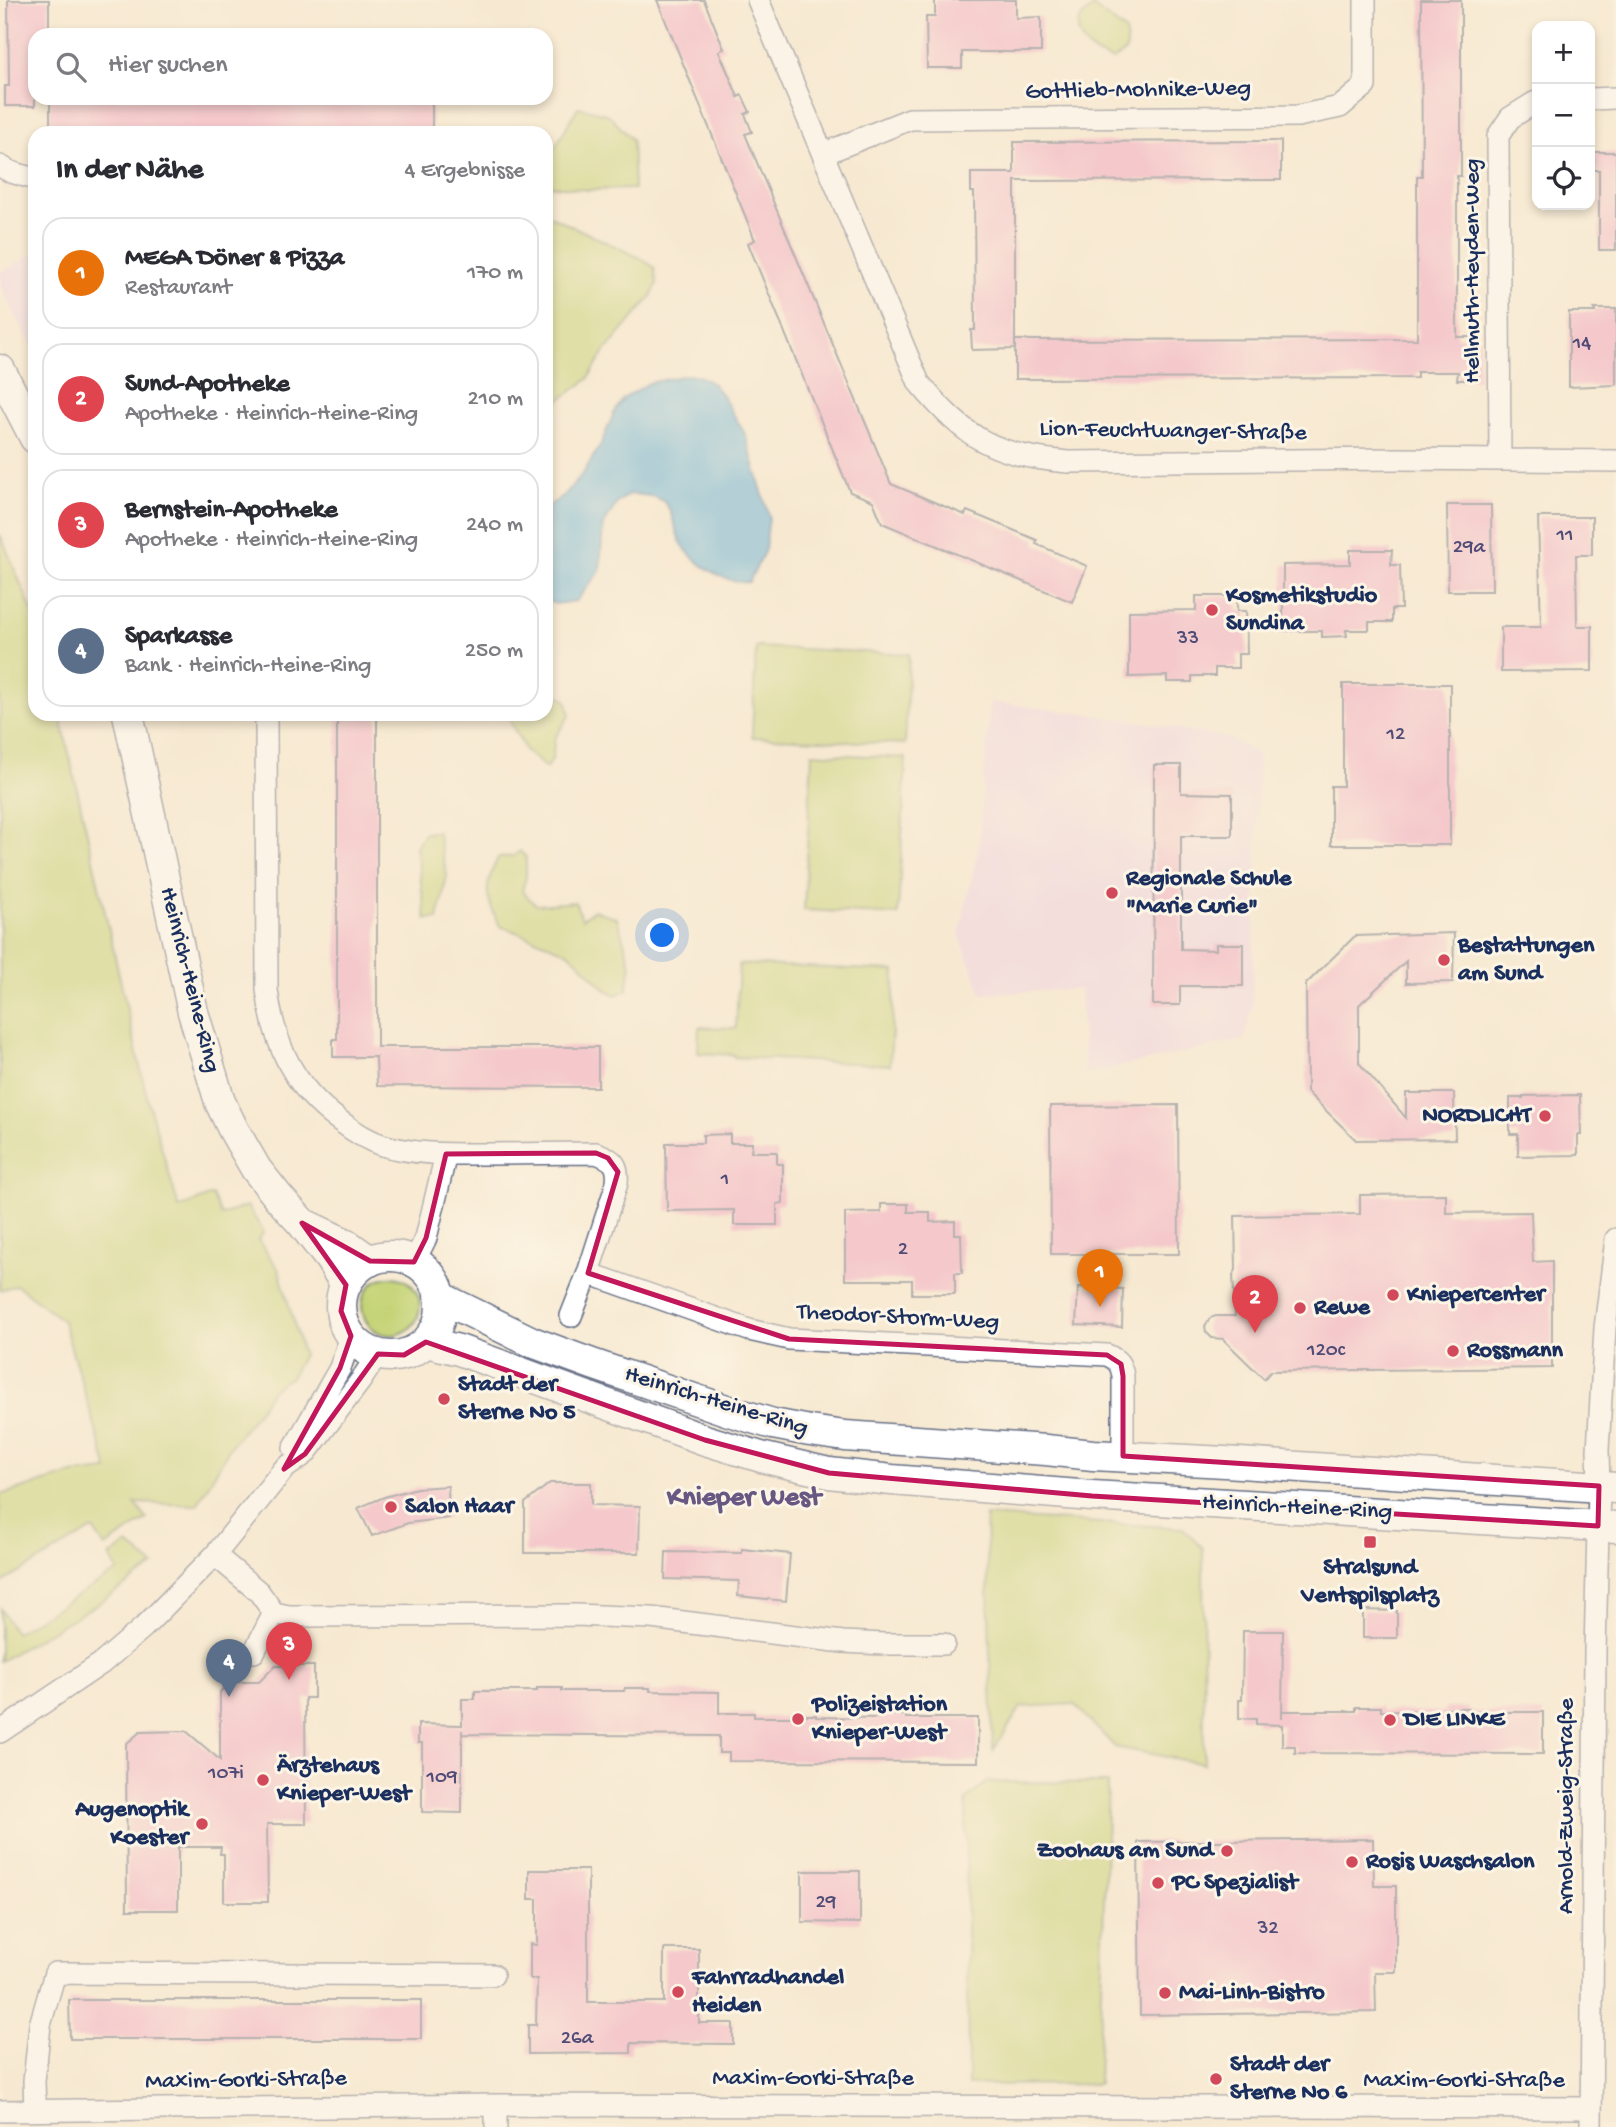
<!DOCTYPE html>
<html lang="de">
<meta charset="utf-8">
<style>
:root{--surface:#fff;--page:#f2f2f3;--text:#2b2b33;--muted:#7c7c81;--line:#e1e1e2;--accent:#d1495b}
body{margin:0;font-family:"Gochi Hand",sans-serif;background:var(--page);color:var(--text)}
.controls{position:absolute;right:21px;top:21px;display:grid;overflow:hidden;border-radius:14px;box-shadow:0 4px 10px #0003}
.controls button{width:63px;height:63px;display:grid;place-items:center;padding:0;border:0;border-bottom:2px solid var(--line);background:var(--surface);color:var(--text);font:35px sans-serif}
.you{position:absolute;left:663px;top:936px;width:24px;height:24px;margin:-18px;border:5px solid #fff;border-radius:50%;background:#1a73e8;box-shadow:0 0 0 10px #1a73e833}
.badge{display:grid;place-items:center;width:46px;height:46px;border-radius:50%;background:var(--accent);color:#fff;font-size:23px;font-weight:700}
.pin{position:absolute;translate:-50% -58px;filter:drop-shadow(0 2px 4px #0008)}
.pin::after{content:'';position:absolute;top:37px;width:24px;height:21px;background:inherit;clip-path:polygon(0 0,100% 0,50% 100%)}
.list{margin:0;padding:0;list-style:none}
h2{display:flex;justify-content:space-between;align-items:center;height:91px;margin:0;padding:0 28px;font-size:30px}
h2 small{font-size:23px;font-weight:400;color:var(--muted)}
.list li{display:grid;grid-template-columns:46px 1fr auto;gap:21px;align-items:center;box-sizing:border-box;height:112px;margin:0 14px 14px;padding:0 14px;border:2px solid var(--line);border-radius:21px}
.list b{display:block;font-size:26px;white-space:nowrap}
.list p{margin:0;font-size:23px;white-space:nowrap;color:var(--muted)}
.list em{font-size:23px;font-style:normal;color:var(--muted)}
.icon{flex:none;width:38px;height:38px;fill:none;stroke:currentColor;stroke-width:2;stroke-linecap:round;stroke-linejoin:round}
.map{position:relative;flex:none;width:1616px;height:2127px;overflow:hidden}
.search{position:absolute;background:var(--surface);box-shadow:0 4px 10px #0003;left:28px;top:28px;width:525px;height:77px;display:flex;align-items:center;gap:18px;box-sizing:border-box;padding:0 24px;border-radius:21px;color:var(--muted);font-size:26px}
.panel{position:absolute;background:var(--surface);box-shadow:0 4px 10px #0003;left:28px;top:126px;width:525px;height:595px;border-radius:21px}
.map>svg:first-child{display:block}
.built{fill:#edd1e9}
.green{fill:#c4d375;stroke:#70816a;stroke-width:2}
.water{fill:#62b2dc;stroke:#3e709d;stroke-width:2}
.building{fill:#f1a3c6}
.lines{fill:none;stroke-linecap:round;stroke-linejoin:round}
.street-casing{stroke:#687086;stroke-width:24}
.secondary-casing{stroke:#687086;stroke-width:33}
.street{stroke:#fff;stroke-width:21}
.secondary{stroke:#fff;stroke-width:30}
.marked{fill:none;stroke:#c2185b;stroke-width:5;stroke-linejoin:round}
.poi-dot{fill:#d1495b;stroke:#fcf5e5;stroke-width:2.5}
.labels{text-anchor:middle;dominant-baseline:central;stroke-width:6;stroke-linejoin:round;paint-order:stroke}
.number-label{font-size:21px;fill:#504c78}
.street-label{font-size:24px;fill:#1b2f5e;stroke:#fcf5e5}
.poi-label{font-size:24px;font-weight:bold;fill:#1b2f5e;stroke:#fcf5e5;text-anchor:start}
.quarter-label{font-size:28px;font-weight:bold;fill:#665882;stroke:#fcf5e5}
</style>
<div class="map">
<svg width="1616" height="2127" viewBox="0 0 1616 2127">
<rect width="100%" height="100%" fill="#fcf5e5"/>
<filter id="ink" filterUnits="userSpaceOnUse"><feTurbulence type="fractalNoise" baseFrequency=".0143" numOctaves="2"/><feDisplacementMap in="SourceGraphic" scale="14" xChannelSelector="R" yChannelSelector="G"/><feConvolveMatrix kernelMatrix="1 2 1 2 8 2 1 2 1" color-interpolation-filters="sRGB"/></filter>
<filter id="wash" filterUnits="userSpaceOnUse"><feTurbulence type="fractalNoise" baseFrequency=".00686" numOctaves="4" result="noise"/><feDisplacementMap in="SourceGraphic" scale="28" xChannelSelector="R" yChannelSelector="G"/><feGaussianBlur stdDeviation="1.57" result="paint"/><feColorMatrix in="noise" values="0 0 0 0 0 0 0 0 0 0 0 0 0 0 0 0 0 1.4 0 .05"/><feComposite in="paint" operator="in"/></filter>
<g filter="url(#wash)">
<rect width="100%" height="100%" fill="#f7e9d1"/>
<!-- built -->
<path class="built" d="M35,253V353L0,285V272Z
M990,702L1126,719L1230,738L1259,756L1252,1007L1244,1040L1085,1074L1080,989L982,994L959,935L978,851Z"/>
<!-- green -->
<path class="green" d="M1094,7L1125,31C1128,48 1131,50 1113,60C1085,54 1061,26 1094,7Z
M578,107L609,115L632,140L634,189L588,190L548,185L547,161Z
M546,214L638,257L654,267L657,284L651,297L606,350L588,379L546,410Z
M0,534L35,618V714H60L147,1098L179,1208L212,1195L221,1215L247,1206L264,1232L258,1240L279,1270L303,1355L291,1377L273,1389L256,1414L230,1447L197,1505L135,1503L147,1519L105,1547L93,1529L0,1584V1495L72,1474L108,1470L63,1321L17,1285L0,1290Z
M756,647L909,654L905,744L752,737Z
M546,687L566,700L570,714L555,738L552,760L546,768L526,751L506,714H546Z
M812,753L906,758L898,915L804,910Z
M437,831L447,875L438,919H426L416,847L423,834Z
M520,851L526,857V877L522,891L536,905L575,902L582,919L594,910L617,918L631,965L627,990L616,995L606,990L569,952L500,926C485,897 483,888 498,858L513,856Z
M739,964L895,971L890,1065L734,1057V1055L698,1053L699,1027L736,1028Z
M362 1306a29 29 0 1 1 58 0a29 29 0 1 1-58 0Z
M986,1516L1183,1528L1203,1548L1204,1764L1115,1747L1074,1704L1021,1707L993,1751Z
M128,1544L154,1566L99,1603L0,1661V1608L15,1633L118,1571L110,1556Z
M987,1782L1108,1783L1098,2084L968,2085L966,1800Z"/>
<!-- water -->
<path class="water" d="M686,375L699,376L713,384L722,395L745,434L769,516L765,550L749,582C725,585 689,561 679,538C674,527 673,512 665,503C656,494 640,495 629,494L617,503L603,526L600,571L576,601L556,604L546,601V507L563,497L584,472L601,444L614,413L623,399L649,383Z"/>
<g id="blocks">
<!-- building -->
<path class="building" d="M8,0H49V35H35V106H5V86H9Z
M657,0H704L724,49L719,51L738,97L742,95L750,112L745,114L752,132L745,134L891,484L965,515L967,511L1001,525L1037,540L1036,544L1087,566L1072,602L882,523L873,501L850,492L748,243L755,240Z
M935,0H1016V18L1041,17V52H962V68H927L926,17H935Z
M1421,0H1461V176H1457V337H1479V380H1457L1458,372H1417V378L1015,379V340L1417,339V176H1422Z
M50,98H432V133H50Z
M1281,141V180L1015,181V349L972,350L971,330H975L974,192H971V173H1014V142Z
M1594,152H1616V250H1599V170H1594Z
M1594,309H1616V385L1569,387V312H1595Z
M1447,505H1491L1492,591H1448Z
M1538,517H1592V555H1576L1577,626H1592V671L1501,672V627H1541Z
M1350,550H1392L1391,565H1400L1401,609H1392V622H1369V630H1346L1347,636L1322,637V631H1283V565L1350,564Z
M1196,596H1237V611H1246L1247,654H1238V668H1215V676H1192V682H1167V676L1129,677V611L1196,610Z
M1343,684H1450V845H1331V786H1343Z
M337,714H377V1047H598V1087L377,1086L376,1057H333V1039H337Z
M1154,765H1181V793L1232,794V836H1181V949L1216,950V944H1243V986H1180V1005H1153Z
M1454,933L1453,982L1406,983V961L1359,1005V1063L1406,1118V1093H1454L1455,1139L1356,1140L1307,1092L1306,984L1355,936Z
M1580,1095L1581,1135H1578V1155L1518,1156V1134H1510V1098H1523V1096Z
M1178,1105L1179,1254H1051L1050,1106Z
M730,1134V1143H752L751,1152H777V1164H783V1203L777,1204V1225H734V1210L667,1211L666,1143H703V1135Z
M1446,1194V1213L1531,1212L1533,1262L1552,1261V1368L1271,1371L1264,1379L1223,1339L1212,1338L1206,1332L1205,1326L1210,1318L1216,1316H1235L1233,1275L1236,1270L1235,1216L1360,1214V1195Z
M881,1204H908V1212H930V1222L955,1221V1234H961L962,1273H955V1294H912V1280H845V1213L881,1212Z
M1078,1287L1123,1289L1122,1327L1076,1325Z
M550,1483H591V1505L640,1506L639,1553H525V1503Z
M448,1486L449,1518L408,1523L372,1536L358,1508L384,1497L417,1488Z
M742,1549L790,1554L786,1601L738,1596L739,1581L665,1579L666,1552L742,1553Z
M1363,1610L1397,1611V1638H1363Z
M1243,1631H1283L1282,1719V1711H1356V1707H1381V1711L1444,1712V1708H1469V1712H1543V1754L1295,1753V1746H1282V1725L1256,1724V1719L1239,1718V1700H1242Z
M275,1666H314V1698H305L306,1824H267L268,1902H224V1854H220L221,1847H178V1910H127L126,1744L140,1732L186,1731L220,1760V1692L229,1682H259Z
M537,1688H562V1691H624L625,1688H650V1691L719,1692V1713H754V1717H791V1715H816V1717L880,1718V1715H906V1718H978V1762L729,1761V1753H719V1736L462,1734V1730V1813L422,1812V1743H418V1724L462,1725V1699H475V1691H537Z
M1373,1839L1374,1886H1396V1972H1375L1376,2012L1140,2015L1138,1842Z
M529,1870H588V2002H664V1949H699V2023H733V2044L631,2043V2053L528,2054V2025H536L537,1979H530V1944L537,1945V1899H529Z
M802,1871H860V1923L802,1922Z
M69,2000H421V2039H70Z"/>
</g>
</g>
<g filter="url(#ink)">
<use href="#blocks" fill-opacity="0" stroke="#687086" stroke-width="2"/>
<g class="lines">
<!-- street casing -->
<g class="street-casing">
<path id="street" d="M758,0L919,383C967,440 994,455 1068,462L1398,459L1616,461
M1590,99L1616,98
M823,154L910,119L1298,116L1340,107L1365,86V0
M0,166L11,172L35,179
M1500,460L1498,136L1510,118L1534,103L1537,102
M266,714L267,990C274,1045 294,1088 340,1121C353,1131 367,1140 382,1145C416,1155 454,1154 489,1154C525,1154 560,1153 596,1153C613,1159 619,1164 617,1183L588,1273L571,1316
M414,1262L426,1238L446,1154
M588,1273L749,1330L789,1339L1107,1355C1118,1360 1121,1364 1123,1376V1456
M294,1448L340,1368L351,1336
M215,1555L259,1592L274,1613
M254,1652L274,1613L289,1616L575,1615L651,1618L843,1642L884,1644H944
M0,1732L102,1663L144,1627L215,1555L284,1469L305,1454L361,1380L378,1354
M496,2105V2127
M35,2110L34,2081L40,2025L55,1973L493,1975
M0,2111L496,2105L1591,2108
M1591,2127L1595,1653L1599,1486L1598,1450L1605,1328L1616,1239"/>
</g>
<!-- secondary casing -->
<g class="secondary-casing">
<path id="secondary" d="M0,370L35,438
M128,714L193,1012L220,1102L233,1129L256,1169L279,1198L302,1223L330,1259L346,1285
M306,1225L346,1244L370,1261
M341 1306a50 50 0 1 1 100 0a50 50 0 1 1-100 0Z
M439,1294L448,1301L532,1342L592,1364L729,1411L773,1424L810,1431L845,1436L1046,1450L1093,1455L1225,1462L1616,1488
M426,1342L459,1350L705,1440L761,1457L829,1473L892,1480L1092,1496L1616,1527"/>
</g>
<!-- street -->
<use href="#street" class="street"/>
<!-- secondary -->
<use href="#secondary" class="secondary"/>
</g>
</g>
<!-- marked area -->
<path d="M0 0H1616V2127H0ZM596,1153L608,1158L618,1172L588,1273L789,1339L1107,1355L1121,1364L1123,1376V1456L1599,1486L1598,1526L1092,1496L829,1473L705,1440L426,1342L404,1355L378,1354L305,1454L284,1469L340,1368L351,1336L341,1311L346,1285L302,1223L370,1261L414,1262L426,1238L446,1154Z" fill="#f7e9d1" fill-opacity=".55" fill-rule="evenodd"/>
<path class="marked" d="M596,1153L608,1158L618,1172L588,1273L789,1339L1107,1355L1121,1364L1123,1376V1456L1599,1486L1598,1526L1092,1496L829,1473L705,1440L426,1342L404,1355L378,1354L305,1454L284,1469L340,1368L351,1336L341,1311L346,1285L302,1223L370,1261L414,1262L426,1238L446,1154Z"/>
<!-- markers -->
<g class="poi-dot">
<circle cx="1212" cy="610" r="7"/>
<circle cx="1112" cy="893" r="7"/>
<circle cx="1444" cy="960" r="7"/>
<circle cx="1545" cy="1116" r="7"/>
<circle cx="1393" cy="1295" r="7"/>
<circle cx="1300" cy="1308" r="7"/>
<circle cx="1453" cy="1351" r="7"/>
<circle cx="444" cy="1399" r="7"/>
<circle cx="391" cy="1507" r="7"/>
<rect x="1363" y="1535" width="14" height="14" rx="3.5"/>
<circle cx="798" cy="1719" r="7"/>
<circle cx="1390" cy="1720" r="7"/>
<circle cx="263" cy="1780" r="7"/>
<circle cx="202" cy="1824" r="7"/>
<circle cx="1227" cy="1851" r="7"/>
<circle cx="1352" cy="1862" r="7"/>
<circle cx="1158" cy="1883" r="7"/>
<circle cx="678" cy="1992" r="7"/>
<circle cx="1165" cy="1993" r="7"/>
<circle cx="1216" cy="2079" r="7"/>
</g>
<g class="labels">
<!-- number labels -->
<g class="number-label">
<text x="1582" y="344">14</text>
<text x="1565" y="536">11</text>
<text x="1469" y="548">29a</text>
<text x="1188" y="639">33</text>
<text x="1396" y="735">12</text>
<text x="725" y="1180">1</text>
<text x="903" y="1250">2</text>
<text x="1326" y="1351">120c</text>
<text x="226" y="1774">107i</text>
<text x="442" y="1778">109</text>
<text x="826" y="1903">29</text>
<text x="1268" y="1929">32</text>
<text x="577" y="2039">26a</text>
</g>
<!-- street labels -->
<g class="street-label">
<text transform="translate(1138 91) rotate(-1)">Gottlieb-Mohnike-Weg</text>
<text transform="translate(1473 271) rotate(-90)">Hellmuth-Heyden-Weg</text>
<text transform="translate(1173 432) rotate(1)">Lion-Feuchtwanger-Straße</text>
<text transform="translate(189 980) rotate(76)">Heinrich-Heine-Ring</text>
<text transform="translate(898 1318) rotate(3)">Theodor-Storm-Weg</text>
<text transform="translate(716 1402) rotate(17)">Heinrich-Heine-Ring</text>
<text transform="translate(1297 1508) rotate(3)">Heinrich-Heine-Ring</text>
<text transform="translate(1567 1806) rotate(-90)">Arnold-Zweig-Straße</text>
<text x="813" y="2079">Maxim-Gorki-Straße</text>
<text transform="translate(246 2081) rotate(-1)">Maxim-Gorki-Straße</text>
<text x="1464" y="2081">Maxim-Gorki-Straße</text>
</g>
<!-- poi labels -->
<g class="poi-label">
<text x="1226" y="596">Kosmetikstudio<tspan x="1226" dy="28">Sundina</tspan></text>
<text x="1126" y="879">Regionale Schule<tspan x="1126" dy="28">"Marie Curie"</tspan></text>
<text x="1458" y="946">Bestattungen<tspan x="1458" dy="28">am Sund</tspan></text>
<text x="1531" y="1116" text-anchor="end">NORDLICHT</text>
<text x="1407" y="1295">Kniepercenter</text>
<text x="1314" y="1308">Rewe</text>
<text x="1467" y="1351">Rossmann</text>
<text x="458" y="1385">Stadt der<tspan x="458" dy="28">Sterne No 5</tspan></text>
<text x="405" y="1507">Salon Haar</text>
<text x="1370" y="1568" text-anchor="middle">Stralsund<tspan x="1370" dy="28">Ventspilsplatz</tspan></text>
<text x="812" y="1705">Polizeistation<tspan x="812" dy="28">Knieper-West</tspan></text>
<text x="1404" y="1720">DIE LINKE</text>
<text x="277" y="1766">Ärztehaus<tspan x="277" dy="28">Knieper-West</tspan></text>
<text x="188" y="1810" text-anchor="end">Augenoptik<tspan x="188" dy="28">Koester</tspan></text>
<text x="1213" y="1851" text-anchor="end">Zoohaus am Sund</text>
<text x="1366" y="1862">Rosis Waschsalon</text>
<text x="1172" y="1883">PC Spezialist</text>
<text x="692" y="1978">Fahrradhandel<tspan x="692" dy="28">Heiden</tspan></text>
<text x="1179" y="1993">Mai-Linh-Bistro</text>
<text x="1230" y="2065">Stadt der<tspan x="1230" dy="28">Sterne No 6</tspan></text>
</g>
<!-- quarter labels -->
<g class="quarter-label">
<text x="744" y="1498">Knieper West</text>
</g>
</g>
</svg>
<div class="controls">
<button>+</button>
<button>−</button>
<button><svg class="icon" aria-label="locate" viewBox="0 0 24 24"><circle cx="12" cy="12" r="6"/><path d="M12 2v4M12 18v4M2 12h4M18 12h4"/></svg></button>
</div>
<div class="you"></div>
<div class="pin badge" style="left:1100px;top:1307px;background:#e8710a">1</div>
<div class="pin badge" style="left:1255px;top:1333px;background:#e0444e">2</div>
<div class="pin badge" style="left:289px;top:1680px;background:#e0444e">3</div>
<div class="pin badge" style="left:229px;top:1697px;background:#5c6f8a">4</div>
<div class="search"><svg class="icon" aria-label="search" viewBox="0 0 24 24"><circle cx="10" cy="10" r="6"/><path d="M15 15l6 6"/></svg>Hier suchen</div>
<section class="panel">
<h2>In der Nähe<small>4 Ergebnisse</small></h2>
<ul class="list">
<li><span class="badge" style="background:#e8710a">1</span><div><b>MEGA Döner &amp; Pizza</b><p>Restaurant</p></div><em>170 m</em></li>
<li><span class="badge" style="background:#e0444e">2</span><div><b>Sund-Apotheke</b><p>Apotheke · Heinrich-Heine-Ring</p></div><em>210 m</em></li>
<li><span class="badge" style="background:#e0444e">3</span><div><b>Bernstein-Apotheke</b><p>Apotheke · Heinrich-Heine-Ring</p></div><em>240 m</em></li>
<li><span class="badge" style="background:#5c6f8a">4</span><div><b>Sparkasse</b><p>Bank · Heinrich-Heine-Ring</p></div><em>250 m</em></li>
</ul>
</section>
</div>
